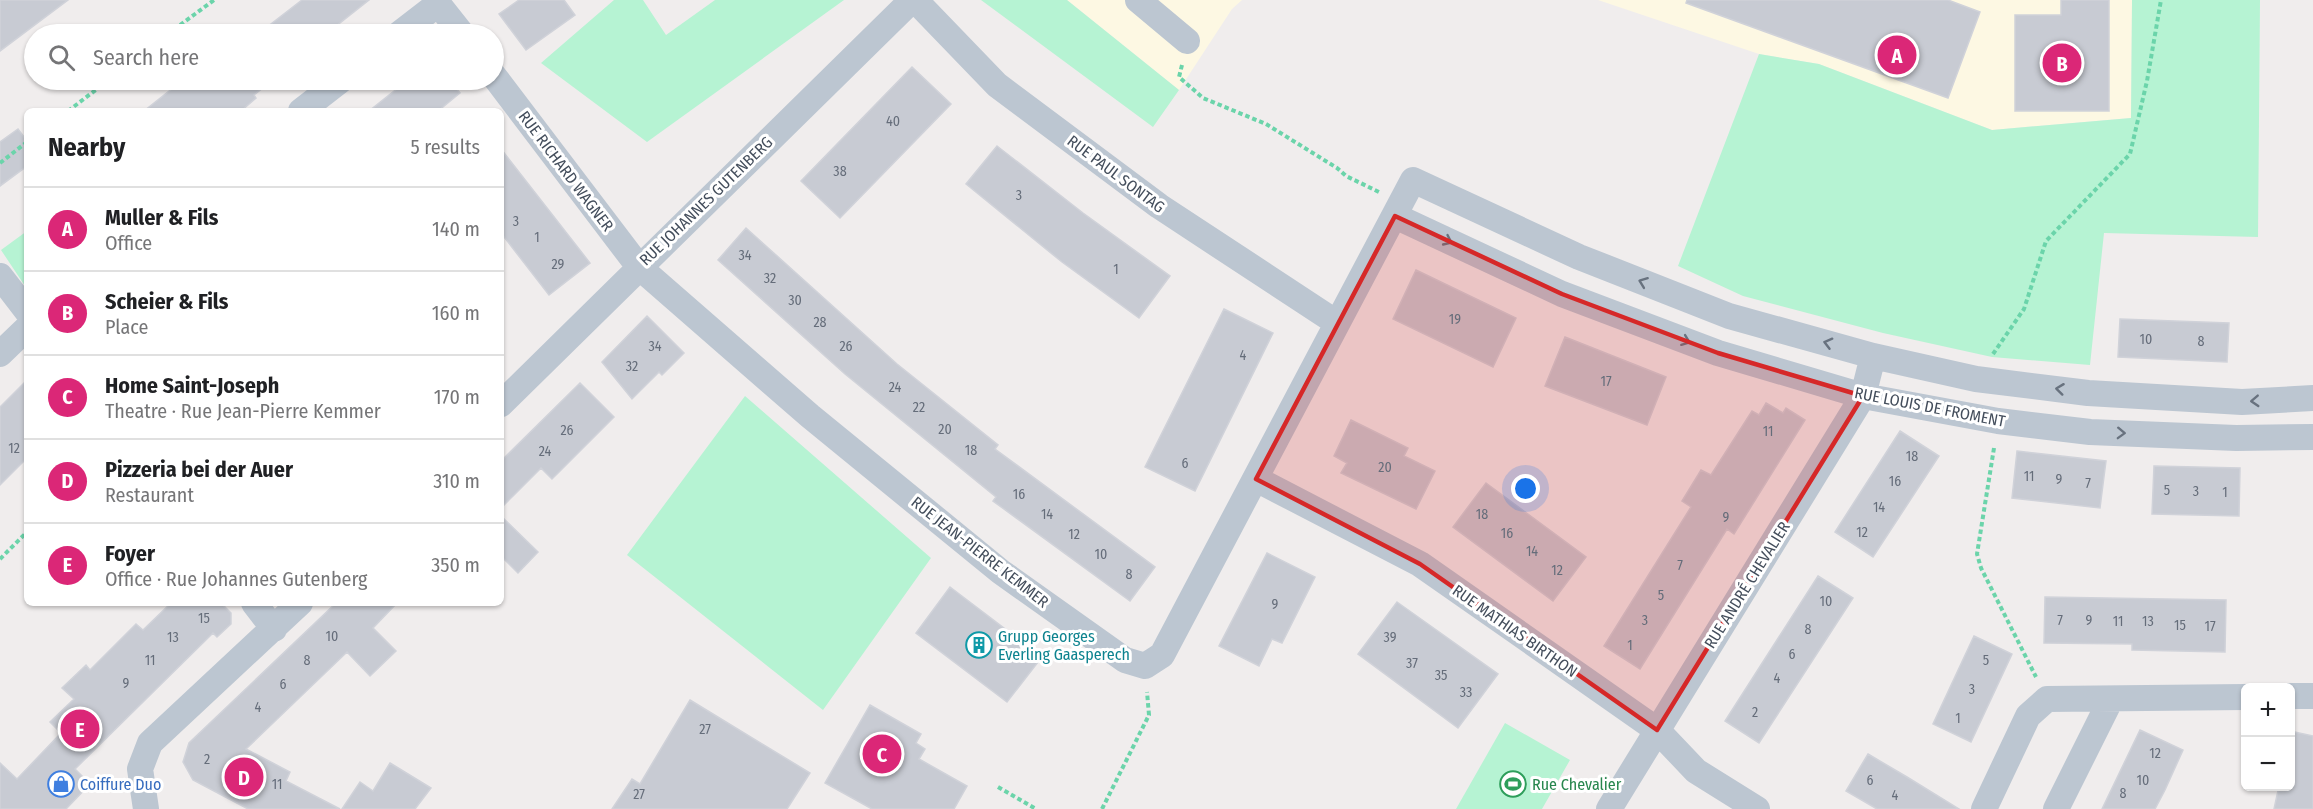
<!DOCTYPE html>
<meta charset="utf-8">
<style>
:root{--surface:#fff;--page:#f6f6f6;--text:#202124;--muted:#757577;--line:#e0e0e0;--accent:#db2777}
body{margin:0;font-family:"Fira Sans Condensed",sans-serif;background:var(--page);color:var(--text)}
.controls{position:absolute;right:18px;bottom:18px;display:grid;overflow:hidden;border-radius:9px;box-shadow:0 2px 4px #0004}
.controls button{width:54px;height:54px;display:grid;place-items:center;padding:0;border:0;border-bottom:2px solid var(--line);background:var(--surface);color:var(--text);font:30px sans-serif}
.you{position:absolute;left:1526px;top:489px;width:21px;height:21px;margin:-15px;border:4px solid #fff;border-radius:50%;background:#1a73e8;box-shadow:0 0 0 9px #1a73e833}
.badge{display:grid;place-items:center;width:39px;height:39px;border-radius:50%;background:var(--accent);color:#fff;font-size:20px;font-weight:700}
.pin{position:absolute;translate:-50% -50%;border:3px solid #fff;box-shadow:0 2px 6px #0006}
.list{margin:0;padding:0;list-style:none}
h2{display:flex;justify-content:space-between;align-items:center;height:78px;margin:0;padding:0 24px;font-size:26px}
h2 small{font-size:20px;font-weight:400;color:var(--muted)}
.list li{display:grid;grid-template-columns:39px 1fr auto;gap:18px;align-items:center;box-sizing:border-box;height:84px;padding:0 24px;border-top:2px solid var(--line)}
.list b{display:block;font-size:22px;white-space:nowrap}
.list p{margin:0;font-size:20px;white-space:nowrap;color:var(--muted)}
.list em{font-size:20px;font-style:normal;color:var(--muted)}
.icon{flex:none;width:33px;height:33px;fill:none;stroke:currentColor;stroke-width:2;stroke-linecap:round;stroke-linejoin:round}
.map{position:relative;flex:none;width:2313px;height:809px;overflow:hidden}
.search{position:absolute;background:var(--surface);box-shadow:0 2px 4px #0004;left:24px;top:24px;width:480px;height:66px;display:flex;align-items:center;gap:15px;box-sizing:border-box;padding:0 21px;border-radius:33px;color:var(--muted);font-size:22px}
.panel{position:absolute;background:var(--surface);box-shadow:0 2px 4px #0004;left:24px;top:108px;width:480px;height:498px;border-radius:9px}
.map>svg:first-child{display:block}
.commercial{fill:#fdf8e3}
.green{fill:#b6f3d3}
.building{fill:#c8cbd3;stroke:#d0d2d9;stroke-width:1.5}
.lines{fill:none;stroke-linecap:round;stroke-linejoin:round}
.path{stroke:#6bd4aa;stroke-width:4;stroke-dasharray:4.5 3;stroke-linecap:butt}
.street{stroke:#bcc6d1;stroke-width:26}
.oneway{stroke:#68727f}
.marked{fill:#d62828;fill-opacity:0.2;stroke:#d62828;stroke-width:4.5;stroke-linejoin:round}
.labels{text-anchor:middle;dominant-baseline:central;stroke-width:6;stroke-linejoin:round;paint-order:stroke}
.number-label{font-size:14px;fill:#656d7a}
.street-label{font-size:16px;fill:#444e5c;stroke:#fff}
.culture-label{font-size:16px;fill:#0d838f;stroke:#fff;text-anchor:start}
.shop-label{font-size:16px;fill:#366cbe;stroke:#fff;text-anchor:start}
.leisure-label{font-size:16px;fill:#27864d;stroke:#fff;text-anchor:start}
</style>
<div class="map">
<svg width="2313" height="809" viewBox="0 0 2313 809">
<rect width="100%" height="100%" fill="#f0eded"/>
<!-- commercial -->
<path class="commercial" d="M1067,0H1242L1232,9L1179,90Z
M1598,0H2132L2131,118L1992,130L1819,64L1759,54Z"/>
<!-- green -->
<path class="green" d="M614,0H643L666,35L715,0H844L647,142L541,63Z
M981,0H1067L1179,90L1153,127Z
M2132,0H2260L2258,237L2104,233L2090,365L1992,357L1883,333L1743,296L1678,266L1759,54L1819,64L1992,130L2131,118Z
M27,231V289L1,250Z
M745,396L931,558L823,710L627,555Z
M1505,723L1570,760L1542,809H1456Z"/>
<!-- building -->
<path class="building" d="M0,0H68L0,51Z
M302,0H369L326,34H258Z
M519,0H564L575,15L526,50L499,14Z
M1687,0H1948L1980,12L1948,98L1686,3Z
M2061,0H2109V111H2015V15H2061Z
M912,67L951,104L840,218L801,181Z
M183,80H273L254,95L256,98L241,111H144Z
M408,80H449L460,93L438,111H369Z
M18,129L27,141V166L0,186V142Z
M997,146L1083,213L1170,276L1139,318L1062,262L966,184Z
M501,149L590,263L549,295L501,233Z
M746,228L897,364L998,445L995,449L1155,567L1130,601L993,501L996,497L845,374L718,260Z
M1416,270L1516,318L1493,367L1393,319Z
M1224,309L1273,333L1195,491L1145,467Z
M647,316L684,353L662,375L659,372L632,399L602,362Z
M2120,319L2229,323L2227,362L2118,357Z
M1565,337L1666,377L1647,425L1545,386Z
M27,380V458L0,485V407Z
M580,383L614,417L552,479L541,468L501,508V461Z
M1766,403L1783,413L1786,408L1805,420L1734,534L1727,529L1640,669L1604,646L1691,507L1682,501L1701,470L1711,475L1752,411L1759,415Z
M1351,420L1408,448L1404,456L1435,471L1416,509L1341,473L1347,463L1334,456Z
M1900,431L1939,456L1873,557L1835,532Z
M2017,451L2106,461L2100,508L2012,498Z
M2154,466L2240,468L2239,516L2152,514Z
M1486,483L1586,557L1553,601L1453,527Z
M501,516L538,552L518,573L501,556Z
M1267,553L1315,577L1282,643L1272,639L1259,666L1219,646Z
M1818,576L1853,598L1759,743L1725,721Z
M950,587L1042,657L1007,702L916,633Z
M2045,597L2226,600L2225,652L2132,650V644L2044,643Z
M1397,602L1498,674L1458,728L1358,654Z
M171,603H221L231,613V624L217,637L213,633L75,769L90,784L66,809H0V763L17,779L61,733L50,722L74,699L62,688L86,665L90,670L136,624L143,630Z
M336,603H397L373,628L396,651L370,676L347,652L246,749L290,772L286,781L340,809H248L193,780L183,762L189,743Z
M1974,636L2012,654L1971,742L1933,724Z
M690,700L810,773L787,809H612L632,779L640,784Z
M870,705L921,734L916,743L925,749L919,759L967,786L954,809H872L825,783Z
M2140,730L2183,750L2165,790L2155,809H2102Z
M2290,731L2313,736V809H2274L2279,786H2290Z
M1868,754L1907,777L1959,809H1877L1846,791Z
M390,763L431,788L415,809H342L360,782L373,791Z"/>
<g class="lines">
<!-- path -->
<path class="path" d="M168,34L214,0
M1182,65L1179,77L1203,98L1266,124L1337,168L1346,176L1379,192
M68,111L109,80
M0,163L27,142
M1993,354L2024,309L2046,241L2130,154L2147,81L2161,0
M1994,448L1977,554L1981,568L2036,677
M0,559L27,532
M998,787L1036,809
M1102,809L1149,715L1147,692"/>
<!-- street -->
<path class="street" d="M435,0L462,34
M915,0L997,85L1159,206L1337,323
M1138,0L1187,41
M399,34L438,4
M494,76L639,267L810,416L1001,572L1125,660L1145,666L1162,655L1413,180L1579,257L1729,316L1873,356L1976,379L2088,393L2242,402L2313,398
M301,111L341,80
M1395,216L1562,294L1718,353L1863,396L1998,421L2090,432L2236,438L2313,437
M0,276L27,311
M0,354L27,328
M501,404L912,0
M1256,479L1420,564L1657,730L1696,771L1757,809
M254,603L274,629
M2290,696H2313
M146,809L140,769L150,743L300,603
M1609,809L1863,396L1873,356
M1984,809L2028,716L2047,699L2246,697
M2056,809L2111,699"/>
</g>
<!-- one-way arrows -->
<defs><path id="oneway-chevron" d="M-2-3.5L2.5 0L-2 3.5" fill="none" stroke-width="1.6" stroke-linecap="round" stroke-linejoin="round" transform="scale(1.5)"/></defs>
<g class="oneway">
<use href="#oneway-chevron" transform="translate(1448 241) rotate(25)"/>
<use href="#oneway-chevron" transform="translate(1643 282) rotate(-159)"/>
<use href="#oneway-chevron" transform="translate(1686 341) rotate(21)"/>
<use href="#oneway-chevron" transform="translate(1828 343) rotate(-165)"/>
<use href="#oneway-chevron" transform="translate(2060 389) rotate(-173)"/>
<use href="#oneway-chevron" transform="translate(2255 401) rotate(177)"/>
<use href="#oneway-chevron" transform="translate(2121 433) rotate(2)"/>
</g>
<!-- marked area -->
<path class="marked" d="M1395,216L1562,294L1718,353L1863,396L1657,730L1420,564L1256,479Z"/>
<!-- icons -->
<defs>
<g id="building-ring" transform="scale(1.35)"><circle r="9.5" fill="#fff" stroke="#0f9aa8" stroke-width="1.5"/><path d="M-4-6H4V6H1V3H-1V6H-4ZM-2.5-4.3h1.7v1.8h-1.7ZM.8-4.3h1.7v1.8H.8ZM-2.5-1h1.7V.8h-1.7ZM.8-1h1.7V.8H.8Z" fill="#0f9aa8"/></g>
<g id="shop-ring" transform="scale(1.35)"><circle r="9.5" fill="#fff" stroke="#3f7fe0" stroke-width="1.5"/><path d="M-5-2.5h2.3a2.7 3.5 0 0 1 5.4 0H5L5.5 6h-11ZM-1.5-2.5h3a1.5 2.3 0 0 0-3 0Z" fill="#3f7fe0"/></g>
<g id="stadium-ring" transform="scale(1.35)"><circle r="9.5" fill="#fff" stroke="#2e9e5b" stroke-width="1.5"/><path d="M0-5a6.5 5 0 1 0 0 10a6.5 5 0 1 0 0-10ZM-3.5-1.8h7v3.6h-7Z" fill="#2e9e5b"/></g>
</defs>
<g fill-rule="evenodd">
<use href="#building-ring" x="979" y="645"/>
<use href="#shop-ring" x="61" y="784"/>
<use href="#stadium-ring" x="1513" y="784"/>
</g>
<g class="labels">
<!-- number labels -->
<g class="number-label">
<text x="893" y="121">40</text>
<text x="840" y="171">38</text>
<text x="1019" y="195">3</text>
<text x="516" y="221">3</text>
<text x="537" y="237">1</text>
<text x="745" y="255">34</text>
<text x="558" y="264">29</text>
<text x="1116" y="269">1</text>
<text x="770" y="278">32</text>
<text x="795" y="300">30</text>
<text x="1455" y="319">19</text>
<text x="820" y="322">28</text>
<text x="2146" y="339">10</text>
<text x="2201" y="341">8</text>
<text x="655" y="346">34</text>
<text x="846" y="346">26</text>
<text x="1243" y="355">4</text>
<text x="632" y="366">32</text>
<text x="1606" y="381">17</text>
<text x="895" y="387">24</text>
<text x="919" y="407">22</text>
<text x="945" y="429">20</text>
<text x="567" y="430">26</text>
<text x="1768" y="431">11</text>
<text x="14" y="448">12</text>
<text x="971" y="450">18</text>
<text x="545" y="451">24</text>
<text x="1912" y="456">18</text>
<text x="1185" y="463">6</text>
<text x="1385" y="467">20</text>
<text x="2029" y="476">11</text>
<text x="2059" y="479">9</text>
<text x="1895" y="481">16</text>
<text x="2088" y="483">7</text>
<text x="2167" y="490">5</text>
<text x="2196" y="491">3</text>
<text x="2225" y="492">1</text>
<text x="1019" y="494">16</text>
<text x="1879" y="507">14</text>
<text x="1047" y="514">14</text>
<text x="1482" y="514">18</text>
<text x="1726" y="517">9</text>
<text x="1862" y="532">12</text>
<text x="1507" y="533">16</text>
<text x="1074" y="534">12</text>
<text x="1532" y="551">14</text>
<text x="1101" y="554">10</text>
<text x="1680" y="565">7</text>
<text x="1557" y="570">12</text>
<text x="1129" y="574">8</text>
<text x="1661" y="595">5</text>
<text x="1826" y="601">10</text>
<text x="1275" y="604">9</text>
<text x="204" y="618">15</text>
<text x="1645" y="620">3</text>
<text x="2060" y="620">7</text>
<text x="2089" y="620">9</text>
<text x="2118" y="621">11</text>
<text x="2148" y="621">13</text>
<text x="2180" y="625">15</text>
<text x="2210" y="626">17</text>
<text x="1808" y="629">8</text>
<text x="332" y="636">10</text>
<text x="173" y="637">13</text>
<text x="1390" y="637">39</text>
<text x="1630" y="645">1</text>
<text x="1792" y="654">6</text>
<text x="150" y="660">11</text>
<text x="307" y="660">8</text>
<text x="1986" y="660">5</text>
<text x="1412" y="663">37</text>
<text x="1441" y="675">35</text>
<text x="1777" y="678">4</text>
<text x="126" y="683">9</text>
<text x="283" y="684">6</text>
<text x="1972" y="689">3</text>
<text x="1466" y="692">33</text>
<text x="258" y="707">4</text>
<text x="1755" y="712">2</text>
<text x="1958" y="718">1</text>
<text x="705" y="729">27</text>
<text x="2155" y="753">12</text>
<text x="207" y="759">2</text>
<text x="1870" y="780">6</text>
<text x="2143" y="780">10</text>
<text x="277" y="784">11</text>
<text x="2123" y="793">8</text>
<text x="639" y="794">27</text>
<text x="1895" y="795">4</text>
</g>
<!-- street labels -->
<g class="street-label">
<text transform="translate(566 171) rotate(53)">RUE RICHARD WAGNER</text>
<text transform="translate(1116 174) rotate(37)">RUE PAUL SONTAG</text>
<text transform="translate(706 201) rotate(-44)">RUE JOHANNES GUTENBERG</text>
<text transform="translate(1930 407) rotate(11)">RUE LOUIS DE FROMENT</text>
<text transform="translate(980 552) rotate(38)">RUE JEAN-PIERRE KEMMER</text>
<text transform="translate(1747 585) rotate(-58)">RUE ANDRÉ CHEVALIER</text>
<text transform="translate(1515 631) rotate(35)">RUE MATHIAS BIRTHON</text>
</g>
<!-- culture labels -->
<g class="culture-label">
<text x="998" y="636">Grupp Georges<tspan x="998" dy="18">Everling Gaasperech</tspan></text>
</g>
<!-- shop labels -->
<g class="shop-label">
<text x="80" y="784">Coiffure Duo</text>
</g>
<!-- leisure labels -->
<g class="leisure-label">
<text x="1532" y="784">Rue Chevalier</text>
</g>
</g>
</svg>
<div class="controls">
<button>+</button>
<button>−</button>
</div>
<div class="you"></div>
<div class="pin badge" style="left:1897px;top:55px">A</div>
<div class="pin badge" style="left:2062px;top:63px">B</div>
<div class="pin badge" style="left:882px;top:754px">C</div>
<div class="pin badge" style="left:244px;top:777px">D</div>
<div class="pin badge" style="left:80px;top:729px">E</div>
<div class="search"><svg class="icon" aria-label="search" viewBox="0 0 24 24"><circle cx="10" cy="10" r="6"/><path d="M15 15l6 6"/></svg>Search here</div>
<section class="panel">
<h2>Nearby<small>5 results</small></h2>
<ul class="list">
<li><span class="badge">A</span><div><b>Muller &amp; Fils</b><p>Office</p></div><em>140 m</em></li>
<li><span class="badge">B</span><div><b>Scheier &amp; Fils</b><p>Place</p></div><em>160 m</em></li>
<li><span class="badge">C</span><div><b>Home Saint-Joseph</b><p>Theatre · Rue Jean-Pierre Kemmer</p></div><em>170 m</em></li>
<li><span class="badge">D</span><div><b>Pizzeria bei der Auer</b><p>Restaurant</p></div><em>310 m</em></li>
<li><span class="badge">E</span><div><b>Foyer</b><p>Office · Rue Johannes Gutenberg</p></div><em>350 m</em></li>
</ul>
</section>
</div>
